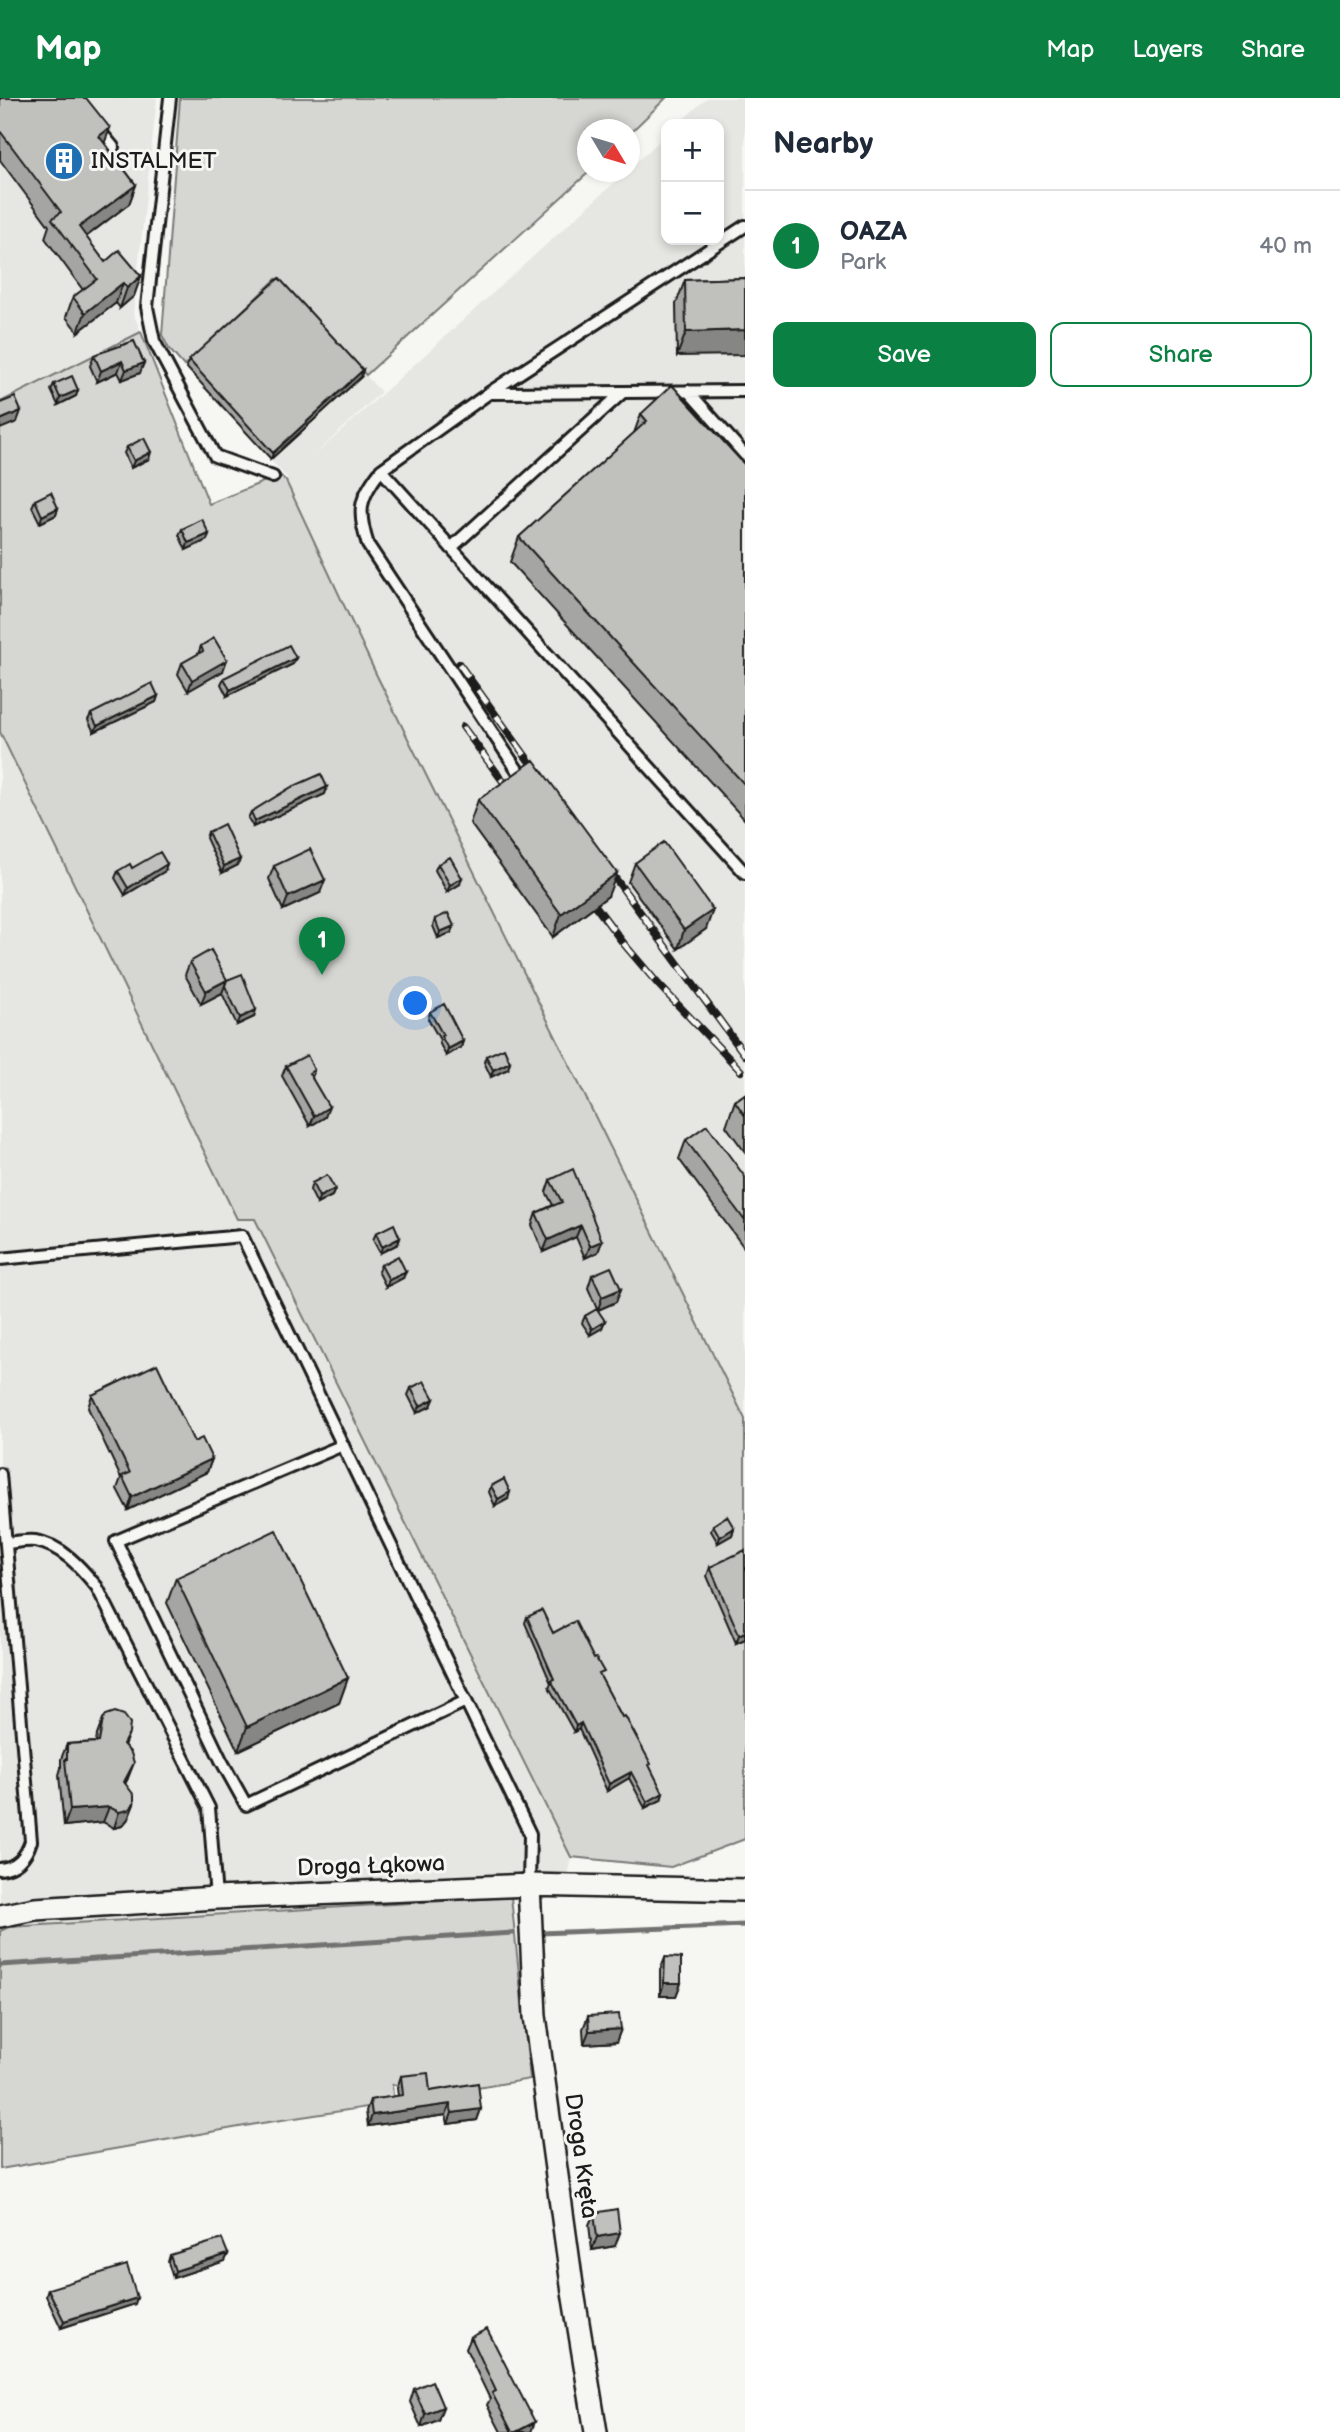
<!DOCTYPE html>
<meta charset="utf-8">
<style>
:root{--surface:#fff;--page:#f2f2f3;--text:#1f2937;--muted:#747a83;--line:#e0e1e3;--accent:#0b8043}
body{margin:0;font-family:"Balsamiq Sans",sans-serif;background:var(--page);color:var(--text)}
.controls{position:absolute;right:21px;top:21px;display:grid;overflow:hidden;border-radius:14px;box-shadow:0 4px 10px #0003}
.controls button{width:63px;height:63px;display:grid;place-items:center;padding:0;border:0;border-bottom:2px solid var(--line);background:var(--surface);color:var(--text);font:35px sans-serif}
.compass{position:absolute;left:577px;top:21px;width:63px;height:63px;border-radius:50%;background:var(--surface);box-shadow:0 4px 10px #0003;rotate:128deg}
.you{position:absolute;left:416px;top:906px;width:24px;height:24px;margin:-18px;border:5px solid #fff;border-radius:50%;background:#1a73e8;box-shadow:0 0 0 10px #1a73e833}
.badge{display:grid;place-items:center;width:46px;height:46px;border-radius:50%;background:var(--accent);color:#fff;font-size:23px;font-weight:700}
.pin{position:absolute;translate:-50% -58px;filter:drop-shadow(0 2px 4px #0008)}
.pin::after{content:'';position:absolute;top:37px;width:24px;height:21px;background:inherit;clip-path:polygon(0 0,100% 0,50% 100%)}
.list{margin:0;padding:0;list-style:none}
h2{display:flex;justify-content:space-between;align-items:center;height:91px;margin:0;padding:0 28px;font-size:30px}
h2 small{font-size:23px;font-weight:400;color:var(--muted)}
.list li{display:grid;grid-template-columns:46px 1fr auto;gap:21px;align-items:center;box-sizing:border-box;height:112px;padding:0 28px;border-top:2px solid var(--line)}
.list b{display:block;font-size:26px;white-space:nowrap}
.list p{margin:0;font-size:23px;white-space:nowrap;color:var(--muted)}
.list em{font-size:23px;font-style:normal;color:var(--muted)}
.actions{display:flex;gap:14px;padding:21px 28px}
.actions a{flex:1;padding:16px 0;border:2px solid var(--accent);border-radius:14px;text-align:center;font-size:24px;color:var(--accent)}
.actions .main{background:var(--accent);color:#fff}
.map{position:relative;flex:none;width:745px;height:2334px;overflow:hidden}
header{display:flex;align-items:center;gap:42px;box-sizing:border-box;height:98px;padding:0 35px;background:var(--accent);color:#fff}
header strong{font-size:33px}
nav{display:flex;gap:38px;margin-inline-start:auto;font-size:24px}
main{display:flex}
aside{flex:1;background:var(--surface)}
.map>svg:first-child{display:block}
.built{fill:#e6e6e2}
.green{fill:#d6d6d2;stroke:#797977;stroke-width:2}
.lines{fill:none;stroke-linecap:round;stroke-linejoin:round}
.stream{stroke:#727271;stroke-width:5}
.lane-casing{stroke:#1c1c1c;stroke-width:16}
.street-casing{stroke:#1c1c1c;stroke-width:26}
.lane{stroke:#f6f6f2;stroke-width:10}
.street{stroke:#f6f6f2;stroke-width:21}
.rail-casing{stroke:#1c1c1c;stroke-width:8}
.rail{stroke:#f6f6f2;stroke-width:5;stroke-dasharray:16;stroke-linecap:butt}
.wall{fill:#a5a5a3;stroke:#1c1c1c;stroke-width:2}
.shaded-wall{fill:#868684;stroke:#1c1c1c;stroke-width:2}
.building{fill:#c0c0bd;stroke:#1c1c1c;stroke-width:2}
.labels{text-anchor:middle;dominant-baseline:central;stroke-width:6;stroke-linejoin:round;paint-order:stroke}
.poi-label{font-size:23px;fill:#1c1c1c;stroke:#f6f6f2;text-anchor:start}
.street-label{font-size:23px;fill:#1c1c1c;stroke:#f6f6f2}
</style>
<header>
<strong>Map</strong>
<nav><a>Map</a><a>Layers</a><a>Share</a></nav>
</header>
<main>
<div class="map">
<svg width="745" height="2334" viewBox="0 0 745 2334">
<rect width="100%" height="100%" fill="#f6f6f2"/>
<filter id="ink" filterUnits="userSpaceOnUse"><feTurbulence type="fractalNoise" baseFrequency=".0143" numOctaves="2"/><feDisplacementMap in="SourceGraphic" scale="14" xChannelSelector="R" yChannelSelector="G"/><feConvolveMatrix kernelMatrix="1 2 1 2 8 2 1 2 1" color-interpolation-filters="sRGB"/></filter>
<g filter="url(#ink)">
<!-- built -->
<path class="built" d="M0,0H157L133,215L141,234L0,304Z
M707,0H745V1321L377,578L286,383L288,381L184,268L276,181L381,294L304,367L626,74H629L630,70L666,37V142H719V26H678Z
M0,634L237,1120H255L571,1759L563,1798L511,1799L9,1829L0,1833Z"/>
<!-- green -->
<path class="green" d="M180,0H666L630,35L629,32H587L589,74L366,277L276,181L184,268L169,251L162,237Z
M141,234L209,406L280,377L286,383L377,578L745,1321V1741L671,1769L571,1759L255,1121H237L0,634V304Z
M511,1799L530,1981L431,1998L428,1982L392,1987L394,2005L262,2025L0,2071V1833L9,1829Z"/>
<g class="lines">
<!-- stream -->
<path class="stream" d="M540,1835L745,1827
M0,1867L513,1835"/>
<!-- lane casing -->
<g class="lane-casing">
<path id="lane" d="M170,0L147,209L154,243L215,358L273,379
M99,32L113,49
M688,293L745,357
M745,293L489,295L381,372L745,775
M489,295L745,128
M381,372C359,400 357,413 368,447L518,673
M451,450L623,294
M0,1161L242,1138L530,1736L529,1787
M343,1347L116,1443L221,1662L246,1707L466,1603
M0,1376L31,1743C26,1759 17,1769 0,1771
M7,1445C16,1444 27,1442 35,1443C62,1447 81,1470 97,1489L209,1710L216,1800"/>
</g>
<!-- street casing -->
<g class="street-casing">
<path id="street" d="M529,1787L535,1918L573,2194L596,2334
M0,1818L35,1811L216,1800L529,1787L745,1792"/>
</g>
<!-- lane -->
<use href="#lane" class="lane"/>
<!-- street -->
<use href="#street" class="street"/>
<!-- rail casing -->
<g class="rail-casing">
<path id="rail" d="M459,566L542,681
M463,629L516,701
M604,765L745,957
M585,794L624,846L658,886L741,973"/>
</g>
<!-- rail -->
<use href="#rail" class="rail"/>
</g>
<!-- wall -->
<path class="wall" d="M0,0L105,45L136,87L129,106L86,139L105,164L141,178L134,198L120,210L116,205L78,234L66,219L73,199L83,192L45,140L49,128L0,62Z
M745,180L677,258L676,206L685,182Z
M134,243L140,275L122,282L118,274L97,284L90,268L94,257Z
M189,262L361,279L271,361L186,269Z
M54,286L78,292L76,298L58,307L51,292Z
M641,316L745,367V722L510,464L519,439L634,335Z
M127,349L149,361L131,370L124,355Z
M35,402L58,410L56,417L40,425L32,409Z
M182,431L209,436L207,442L186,452L179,437Z
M201,548L223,573L188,593L178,576L182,565L198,556Z
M293,566L227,598L221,586L224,580Z
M158,598L156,604L94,634L88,622L91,616Z
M327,689L325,696L253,729L248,720L251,714Z
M478,702L608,798L553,839L470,725Z
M208,734L240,761L238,767L222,775L206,740Z
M635,765L706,831L678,851L628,784Z
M438,766L460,786L447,794L435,772Z
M274,768L320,795L283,812L269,781Z
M132,770L165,773L125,797L115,780L118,773Z
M435,821L451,835L438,840L433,828Z
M190,864L227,882L254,919L237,927L222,895L201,906L185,877Z
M430,914L463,943L461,949L446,958L439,944L440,942L428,921Z
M486,958L508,971L491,979L484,964Z
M286,968L314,972L312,979L325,1019L310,1028L282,978Z
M745,996V1054L726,1028L735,1003Z
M686,1042L745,1079V1151L679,1061Z
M550,1082L602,1143L598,1154L585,1160L576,1139L543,1154L532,1127L536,1115L553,1107L546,1094Z
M312,1085L335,1091L332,1098L317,1106L310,1092Z
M376,1135L400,1140L398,1146L380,1155L373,1142Z
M381,1167L403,1180L386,1189L378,1173Z
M592,1177L621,1191L616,1204L598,1212L602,1230L590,1237L582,1225L585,1218L597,1211L588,1190Z
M411,1290L434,1301L431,1308L417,1315L408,1297Z
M92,1297L194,1344L212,1361L207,1374L128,1412L117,1391L121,1380L88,1310Z
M491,1388L508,1401L495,1408L489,1394Z
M713,1427L734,1430L732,1437L718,1445L711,1433Z
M710,1469L745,1541L736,1545L707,1478Z
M176,1480L348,1580L339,1605L238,1653L167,1505Z
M527,1519L553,1535L601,1580L663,1695L661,1702L645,1710L629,1680L607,1693L579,1631L574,1634L549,1589L551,1585L525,1525Z
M103,1621L129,1635L124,1648L128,1680L125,1686L134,1706L128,1721L122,1728L114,1730L103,1724L64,1728L59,1677L61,1670V1661L67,1646L96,1644L97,1637Z
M665,1859L681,1885L676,1898H660V1872Z
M588,1918L621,1931L616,1944L584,1946L583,1931Z
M401,1978L430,1993L481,2011L477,2022L448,2026L446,2017L368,2028L366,2013L370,2002L398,1998L397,1990Z
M594,2115L615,2148L592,2152L589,2127Z
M228,2156L225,2163L173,2180L168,2164L170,2157Z
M48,2191L135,2206L61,2230L46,2198Z
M471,2239L531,2334H501L487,2307L490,2301L466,2251Z
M414,2291L443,2309L438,2322L421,2329L410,2304Z"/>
<!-- shaded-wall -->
<path class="shaded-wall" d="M110,30L103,49L99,38Z
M136,87L129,106L72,149L79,129Z
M141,178L134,198L120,210L127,190Z
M123,185L116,205L78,234L85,215Z
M745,232V257L677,258L686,234Z
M122,263L118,274L97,284L101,273Z
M144,265L140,275L122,282L126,272Z
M363,272L361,279L271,361L273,355Z
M78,292L76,298L58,307L60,300Z
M21,313L17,324L0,331V322Z
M151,354L149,361L131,370L134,363Z
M58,410L56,417L40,425L42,418Z
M209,436L207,442L186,452L188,445Z
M296,560L293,566L227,598L230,592Z
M227,562L223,573L188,593L192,582Z
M158,598L156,604L94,634L97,628Z
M327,689L325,696L253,729L255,723Z
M240,761L238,767L222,775L224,768Z
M167,766L165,773L125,797L128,790Z
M617,775L608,798L553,839L561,816Z
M462,780L460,786L447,794L450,787Z
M325,782L320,795L283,812L288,799Z
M713,812L706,831L678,851L684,832Z
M454,828L451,835L438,840L440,834Z
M227,882L222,895L201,906L206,893Z
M256,912L254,919L237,927L240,920Z
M463,943L461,949L446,958L448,951Z
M510,964L508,971L491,979L493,972Z
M329,1009L325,1019L310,1028L314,1018Z
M335,1091L332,1098L317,1106L319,1099Z
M581,1127L576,1139L543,1154L548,1142Z
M400,1140L398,1146L380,1155L382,1149Z
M602,1143L598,1154L585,1160L590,1148Z
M406,1174L403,1180L386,1189L389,1182Z
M621,1191L616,1204L598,1212L602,1199Z
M605,1223L602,1230L590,1237L592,1231Z
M434,1301L431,1308L417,1315L420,1308Z
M212,1361L207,1374L128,1412L132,1399Z
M510,1394L508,1401L495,1408L498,1401Z
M734,1430L732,1437L718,1445L720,1439Z
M745,1534V1541L736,1545L739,1537Z
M348,1580L339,1605L238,1653L247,1629Z
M581,1625L579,1631L574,1634L576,1628Z
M134,1665L128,1680L118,1700L124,1684Z
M631,1674L629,1680L607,1693L609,1686Z
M663,1695L661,1702L645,1710L647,1704Z
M134,1706L128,1721L122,1728L114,1730L119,1714Z
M109,1709L103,1724L64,1728L70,1712Z
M664,1885H681L676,1898H660Z
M621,1931L616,1944L584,1946L589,1933Z
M450,2006L446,2017L368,2028L372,2017Z
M481,2011L477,2022L448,2026L452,2015Z
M620,2135L615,2148L592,2152L597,2139Z
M228,2156L225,2163L173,2180L175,2173Z
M137,2200L135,2206L61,2230L64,2223Z
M443,2309L438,2322L421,2329L425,2316Z
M535,2324L531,2334H516Z"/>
<!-- building -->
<path class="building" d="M0,0H86L110,30L99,38L136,87L79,129L105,164L119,152L141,178L127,190L123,185L85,215L73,199L97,181L52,121L61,114L0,33Z
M279,180L363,272L273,355L189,262Z
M745,180V232L686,234L685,182Z
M134,243L144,265L126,272L122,263L101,273L94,257Z
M72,278L78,292L60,300L54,286Z
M672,287L745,367V687L519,439L647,323L641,316Z
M15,299L21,313L0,322V305Z
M144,340L151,354L134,363L127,349Z
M51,394L58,410L42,418L35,402Z
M202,421L209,436L188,445L182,431Z
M214,540L227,562L192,582L182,565L203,553L201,548Z
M289,547L296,560L230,592L224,580Z
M152,585L158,598L97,628L91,616Z
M534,662L617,775L561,816L478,702Z
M321,676L327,689L255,723L251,714L290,690Z
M224,726L240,761L224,768L208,734Z
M664,744L713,812L684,832L635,765Z
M310,751L325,782L288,799L274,768Z
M160,754L167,766L128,790L118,773L130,766L132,770Z
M450,759L462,780L450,787L438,766Z
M448,815L454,828L440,834L435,821Z
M211,852L227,882L206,893L190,864Z
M242,876L256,912L240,920L225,888L227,882Z
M444,906L463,943L448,951L441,938L443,937L430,914Z
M504,950L510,964L493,972L486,958Z
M307,957L314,972L309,975L329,1009L314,1018L286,968Z
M745,996V1018L735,1003Z
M707,1027L745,1079V1123L686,1042Z
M573,1071L602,1143L590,1148L581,1127L548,1142L536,1115L562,1104L550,1082Z
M327,1077L335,1091L319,1099L312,1085Z
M394,1126L400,1140L382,1149L376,1135Z
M398,1158L406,1174L389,1182L381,1167Z
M611,1169L621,1191L602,1199L592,1177Z
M597,1211L605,1223L592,1231L585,1218Z
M157,1266L194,1344L202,1340L212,1361L132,1399L122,1378L130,1375L92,1297Z
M424,1283L434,1301L420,1308L411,1290Z
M504,1381L510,1394L498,1401L491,1388Z
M727,1418L734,1430L720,1439L713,1427Z
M276,1432L348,1580L247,1629L176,1480Z
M745,1452V1534L739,1537L710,1469Z
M542,1512L553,1535L575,1523L594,1561L596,1560L604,1574L599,1576L622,1619L625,1618L651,1666L649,1667L663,1695L647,1704L631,1674L609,1686L581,1625L576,1628L551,1582L554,1581L527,1519Z
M115,1614L124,1617L130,1625L129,1635L123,1646L131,1655L134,1665L124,1684L134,1697V1706L128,1712L119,1714L109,1709L70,1712L65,1661H67V1646L99,1644L103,1621L106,1617Z
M665,1859L681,1860V1885H664Z
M619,1916L621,1931L589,1933L588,1918Z
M428,1975L430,1993L478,1985L481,2011L452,2015L450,2006L372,2017L370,2002L403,1997L401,1978Z
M617,2111L620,2135L597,2139L594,2115Z
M222,2141L228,2156L175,2173L170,2157Z
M127,2167L137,2200L64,2223L48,2191Z
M487,2231L535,2324L516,2334H512L492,2295L496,2293L471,2239Z
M432,2283L443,2309L425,2316L414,2291Z"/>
</g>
<!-- icons -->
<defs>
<g id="building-disc" transform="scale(2.0125)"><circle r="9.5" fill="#1f6fb2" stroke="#f6f6f2"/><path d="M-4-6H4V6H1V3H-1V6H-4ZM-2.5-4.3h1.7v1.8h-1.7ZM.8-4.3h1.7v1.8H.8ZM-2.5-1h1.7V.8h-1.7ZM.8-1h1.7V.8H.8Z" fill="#fff"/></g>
</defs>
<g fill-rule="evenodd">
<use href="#building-disc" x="64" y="63"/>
</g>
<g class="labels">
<!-- poi labels -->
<g class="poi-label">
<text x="91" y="63">INSTALMET</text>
</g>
<!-- street labels -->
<g class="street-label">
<text transform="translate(371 1768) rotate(-2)">Droga Łąkowa</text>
<text transform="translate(581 2058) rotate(82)">Droga Kręta</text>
</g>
</g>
</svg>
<div class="controls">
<button>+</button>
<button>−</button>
</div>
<svg class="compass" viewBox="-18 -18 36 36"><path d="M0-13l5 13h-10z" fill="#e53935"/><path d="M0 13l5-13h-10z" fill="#747a83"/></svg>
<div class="you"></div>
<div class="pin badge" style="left:322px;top:877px">1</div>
</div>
<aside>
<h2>Nearby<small></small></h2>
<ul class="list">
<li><span class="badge">1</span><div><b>OAZA</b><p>Park</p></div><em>40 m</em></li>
</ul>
<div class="actions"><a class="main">Save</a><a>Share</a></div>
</aside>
</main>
